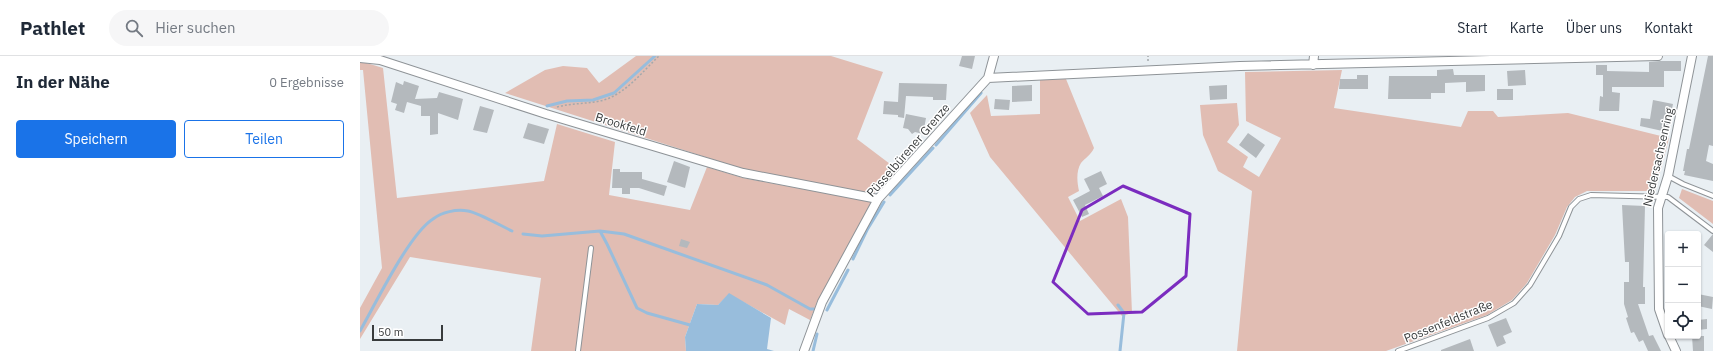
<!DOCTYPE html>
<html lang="de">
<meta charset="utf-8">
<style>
:root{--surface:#fff;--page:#f6f6f7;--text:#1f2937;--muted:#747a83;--line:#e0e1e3;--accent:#1a73e8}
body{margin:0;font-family:"IBM Plex Sans",sans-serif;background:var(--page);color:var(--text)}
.controls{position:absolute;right:12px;bottom:12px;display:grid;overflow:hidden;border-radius:4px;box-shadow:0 1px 3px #0004}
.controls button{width:36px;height:36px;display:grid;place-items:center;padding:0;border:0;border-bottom:1px solid var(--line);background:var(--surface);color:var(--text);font:20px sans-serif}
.scale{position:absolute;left:12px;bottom:10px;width:71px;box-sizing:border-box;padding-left:4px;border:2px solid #383b3c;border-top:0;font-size:11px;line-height:14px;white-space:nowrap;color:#383b3c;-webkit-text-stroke:3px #fff;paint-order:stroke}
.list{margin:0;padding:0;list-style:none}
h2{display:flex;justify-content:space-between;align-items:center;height:52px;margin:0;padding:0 16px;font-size:17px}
h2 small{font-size:13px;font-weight:400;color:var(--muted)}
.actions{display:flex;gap:8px;padding:12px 16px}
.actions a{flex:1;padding:9px 0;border:1px solid var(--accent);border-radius:4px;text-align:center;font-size:14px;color:var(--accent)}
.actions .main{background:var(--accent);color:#fff}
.icon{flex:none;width:22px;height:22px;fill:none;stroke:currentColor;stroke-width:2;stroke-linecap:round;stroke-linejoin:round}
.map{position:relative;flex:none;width:1353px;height:295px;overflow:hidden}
header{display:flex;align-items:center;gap:24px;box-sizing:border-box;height:56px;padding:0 20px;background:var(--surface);border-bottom:1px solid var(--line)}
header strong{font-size:19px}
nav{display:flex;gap:22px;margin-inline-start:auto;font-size:14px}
.search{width:280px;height:36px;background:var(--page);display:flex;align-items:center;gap:10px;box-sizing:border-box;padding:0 14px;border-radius:22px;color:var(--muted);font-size:15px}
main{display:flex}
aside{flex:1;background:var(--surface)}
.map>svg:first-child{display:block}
.green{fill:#e1bdb3}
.water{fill:#98bddc}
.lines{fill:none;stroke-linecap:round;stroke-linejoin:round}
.stream{stroke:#98bddc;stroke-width:3}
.building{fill:#b4b9bd}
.lane-casing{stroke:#8e9397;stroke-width:6}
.street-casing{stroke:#8e9397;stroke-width:10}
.path{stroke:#a4a9ac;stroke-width:1.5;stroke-dasharray:2 2;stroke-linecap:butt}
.lane{stroke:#fff;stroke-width:4}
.street{stroke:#fff;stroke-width:8}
.marked{fill:none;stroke:#7b2cbf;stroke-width:3;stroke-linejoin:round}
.labels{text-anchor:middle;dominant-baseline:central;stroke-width:3;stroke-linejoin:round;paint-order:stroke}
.street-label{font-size:12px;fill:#383b3c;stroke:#fff}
</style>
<header>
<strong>Pathlet</strong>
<div class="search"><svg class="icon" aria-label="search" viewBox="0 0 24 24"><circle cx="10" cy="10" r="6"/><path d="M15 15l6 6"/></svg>Hier suchen</div>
<nav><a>Start</a><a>Karte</a><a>Über uns</a><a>Kontakt</a></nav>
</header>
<main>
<aside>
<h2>In der Nähe<small>0 Ergebnisse</small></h2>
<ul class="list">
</ul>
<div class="actions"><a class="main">Speichern</a><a>Teilen</a></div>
</aside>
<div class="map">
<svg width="1353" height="295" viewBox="0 0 1353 295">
<rect width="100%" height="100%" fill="#e9eff3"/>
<!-- green -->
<path class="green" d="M276,0H471L523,16L497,83L538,114L513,138L383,113L145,37L185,14L203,10L227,12L239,27Z
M0,5L23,12L37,142L184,125L197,68L255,86L249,139L330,154L347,111L383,122L512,146L457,246L450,264L429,253L425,269L369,238L358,249L337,248L325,281L326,295H171L181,222L50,201L0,283V252L22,212L3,14H0Z
M982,14L974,52L1101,71L1108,55H1133L1138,61L1208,57L1309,82L1295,135H1227L1215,141L1207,151L1195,179L1167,227L1152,244L1127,259L1026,295H877L892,135L858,115L843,79L840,49L877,47L879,69L867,86L888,101L883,111L899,121L921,82L886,65L885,16Z
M706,23L734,92C731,99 725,102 721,107C716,115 717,126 719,135L708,141L720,165L761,143L768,161L772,257L762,260L630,101L610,57L627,39L631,60L680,58V24Z
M1322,133L1353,145V168L1319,142Z"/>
<!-- water -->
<path class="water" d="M369,237L411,262L407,293L414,295H326L325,281L337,248L358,249Z"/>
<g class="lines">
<!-- stream -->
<path class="stream" d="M187,50L207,45L233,44L254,37L295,0
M576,89L621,37
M530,139L573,92
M240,175L247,188L277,252L287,257L330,269
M163,178L182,180L240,175L264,178L407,229L450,253H454
M493,203L507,174L524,146
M758,249L764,257L760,295
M467,254L488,214
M0,275C15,249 49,178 73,163C82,156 96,153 108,155C119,157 141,170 152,175
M453,295L457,278"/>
</g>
<!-- building -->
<path class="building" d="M602,0H615L612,13L599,10Z
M1348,0H1353V90L1349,89L1346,105L1353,108V125L1324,119L1325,115H1323L1327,93H1329Z
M1300,5H1321V15H1304V31H1252V36L1260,37L1259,55H1239L1240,40L1243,41V19H1236V9H1247V15L1289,16V6Z
M1093,13L1094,19H1125V35L1106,36V26L1085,27V37H1071V43H1028L1029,20H1077V14Z
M1165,14L1166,29L1148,30L1147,15Z
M997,19H1008V33H979L980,23H997Z
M44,25L59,30L55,43L77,42L79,36L103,43L98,64L78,57V78L70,79V60H61V50L47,46L44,57L35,54L37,48L31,46L36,26L43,29Z
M539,27L587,28L586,44H573V41L546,40L544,62L538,61V59L523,58L524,45L538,46Z
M672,29V45L652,46V30Z
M867,29V43L850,44L849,30Z
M1137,33H1153V44H1137Z
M635,43L650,44L649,54L634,53Z
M1293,44L1313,48L1307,76L1280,70L1281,62L1290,63Z
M120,50L134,54L127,77L113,74Z
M546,58L566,62L563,78L555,76L552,78L548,73L543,72Z
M168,67L189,73L184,88L163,82Z
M888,77L905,89L896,102L879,89Z
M314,105L330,111L325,132L307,126Z
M253,113H260V116H282V123L307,130L304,140L279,132H270V138H262V132H252Z
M741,115L747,128L739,132L743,140L725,149L729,158L722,161L713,144L730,135L724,123Z
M1262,149L1285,150L1283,231H1285V248H1278L1289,280L1293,279L1301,295H1288L1283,284L1279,286L1274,276L1271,277L1266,262L1268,261L1264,248V226H1269V206H1265Z
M1353,178V196L1344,189Z
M321,183L330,186L327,192L319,190Z
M1338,238L1353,241L1352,253L1338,250Z
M1146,262L1152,276L1143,280L1146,287L1137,291L1128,269Z
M1347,263V273L1338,274V264Z
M1332,280H1344V295H1333Z
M1110,283L1114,295H1081V294Z"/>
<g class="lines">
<!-- lane casing -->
<g class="lane-casing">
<path id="lane" d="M1308,120L1323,128L1353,140
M218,295L231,192
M1038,295L1128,262L1154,247L1170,229L1199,180L1211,151L1219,143L1231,139L1308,141L1353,175"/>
</g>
<!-- street casing -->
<g class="street-casing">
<path id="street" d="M0,2L20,4L186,58L383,117L518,143
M953,9L954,0
M628,22L880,10L1298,0
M1308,279L1299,253L1298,152L1308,120L1332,0
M1309,280L1316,295
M444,295L462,246L518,143L628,22L634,0"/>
</g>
<!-- path -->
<path class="path" d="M788,5V0
M197,51C212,47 226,48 240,45C264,40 282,16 299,0"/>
<!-- lane -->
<use href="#lane" class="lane"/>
<!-- street -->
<use href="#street" class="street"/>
</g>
<!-- marked area -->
<path class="marked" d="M763,130L830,158L826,220L782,256L728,258L693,226L722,154Z"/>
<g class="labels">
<!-- street labels -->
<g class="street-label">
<text transform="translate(261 68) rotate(17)">Brookfeld</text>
<text transform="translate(548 94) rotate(-49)">Püsselbürener Grenze</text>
<text transform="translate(1298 101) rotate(-77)">Niedersachsenring</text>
<text transform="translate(1088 265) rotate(-22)">Possenfeldstraße</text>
</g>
</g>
</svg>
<div class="controls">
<button>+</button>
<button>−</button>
<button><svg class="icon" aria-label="locate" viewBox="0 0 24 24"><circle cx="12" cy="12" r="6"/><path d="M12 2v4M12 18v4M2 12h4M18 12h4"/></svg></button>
</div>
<div class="scale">50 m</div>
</div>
</main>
